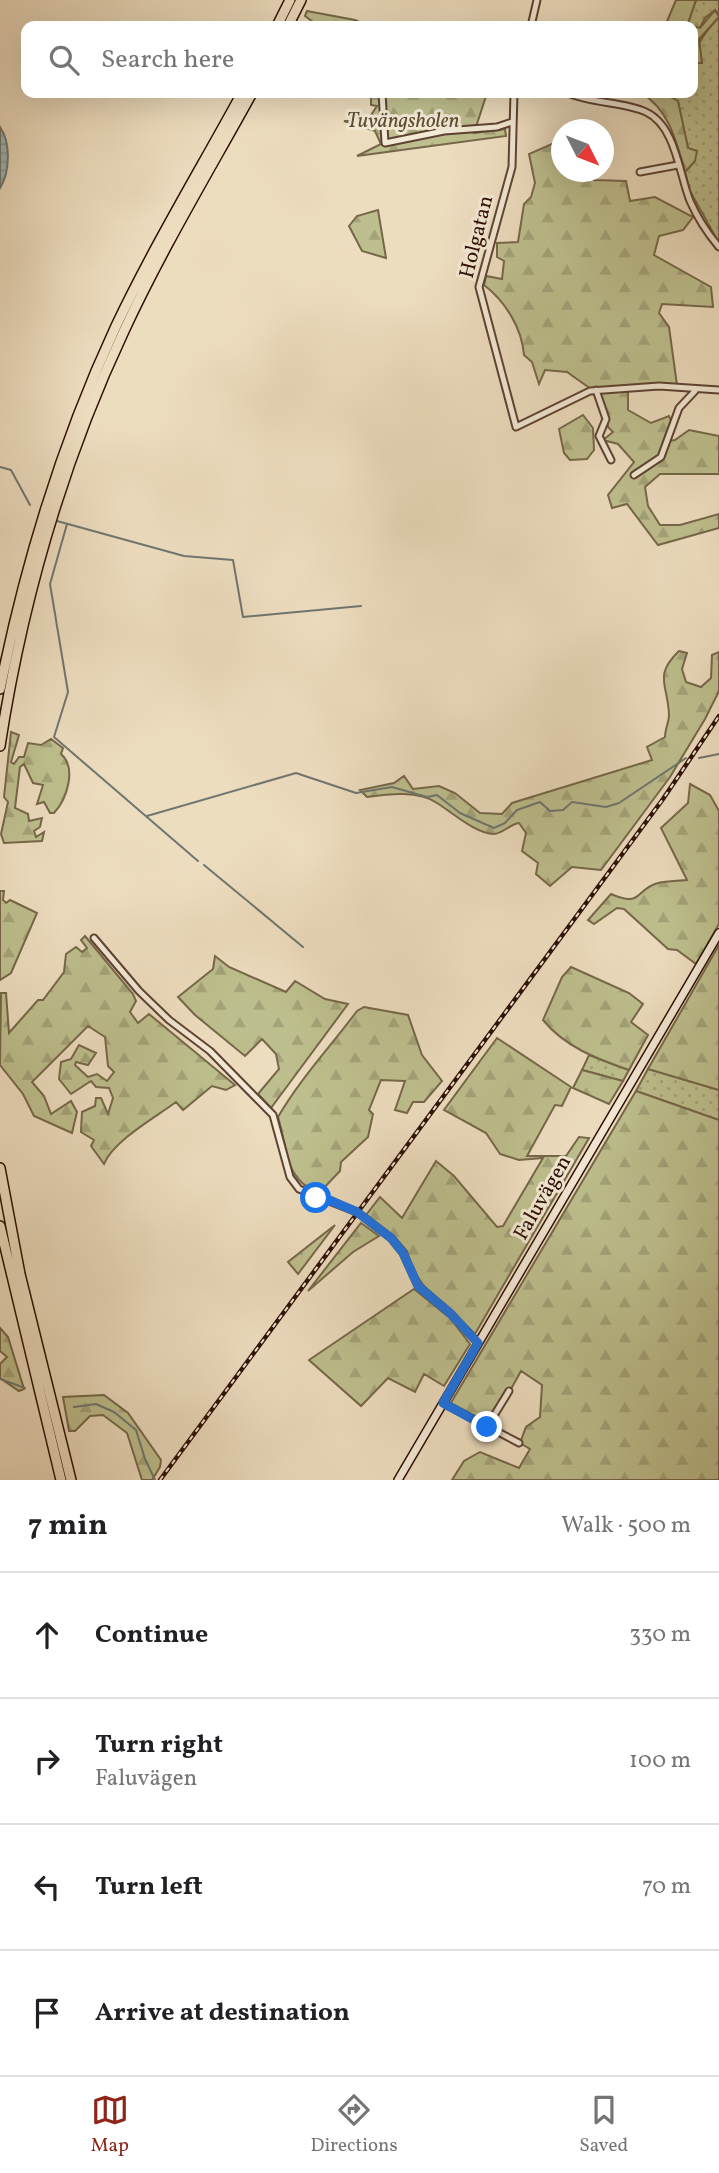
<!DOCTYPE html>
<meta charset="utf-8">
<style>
:root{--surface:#fff;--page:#f6f6f6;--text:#202124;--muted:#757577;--line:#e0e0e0;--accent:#8f2418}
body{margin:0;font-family:Vollkorn,serif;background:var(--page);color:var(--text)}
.compass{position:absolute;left:551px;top:119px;width:63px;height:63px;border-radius:50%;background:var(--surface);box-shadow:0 7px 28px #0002;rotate:132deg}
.stop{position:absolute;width:21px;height:21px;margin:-16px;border:5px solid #1a73e8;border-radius:50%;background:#fff}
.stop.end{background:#1a73e8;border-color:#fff;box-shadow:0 2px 7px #0008}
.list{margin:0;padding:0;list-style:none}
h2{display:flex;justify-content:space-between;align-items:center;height:91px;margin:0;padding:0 28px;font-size:30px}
h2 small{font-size:23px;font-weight:400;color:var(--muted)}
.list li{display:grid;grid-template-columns:46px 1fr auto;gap:21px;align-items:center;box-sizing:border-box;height:126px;padding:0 28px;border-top:2px solid var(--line)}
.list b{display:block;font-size:26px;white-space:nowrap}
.list p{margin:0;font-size:23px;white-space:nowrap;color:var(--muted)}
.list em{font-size:23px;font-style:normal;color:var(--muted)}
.icon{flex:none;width:38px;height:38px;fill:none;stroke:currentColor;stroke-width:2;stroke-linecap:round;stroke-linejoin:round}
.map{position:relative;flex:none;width:719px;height:1480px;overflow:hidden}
.search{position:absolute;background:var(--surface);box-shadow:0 7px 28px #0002;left:21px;right:21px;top:21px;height:77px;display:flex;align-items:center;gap:18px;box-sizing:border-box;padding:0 24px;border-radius:14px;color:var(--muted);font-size:26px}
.sheet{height:595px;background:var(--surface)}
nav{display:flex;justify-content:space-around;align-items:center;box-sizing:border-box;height:98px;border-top:2px solid var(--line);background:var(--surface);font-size:19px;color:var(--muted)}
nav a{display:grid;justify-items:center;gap:4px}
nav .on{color:var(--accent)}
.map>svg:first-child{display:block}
.grass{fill:url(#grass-dots);stroke:#766749;stroke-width:2}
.forest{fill:url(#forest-firs);stroke:#766749;stroke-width:2}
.water{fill:url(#water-rules);stroke:#6f7670;stroke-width:2}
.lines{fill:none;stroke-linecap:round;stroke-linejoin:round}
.stream{stroke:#6f7670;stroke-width:2}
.street-casing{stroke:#5e4233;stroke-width:9}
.secondary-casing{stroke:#2e0f04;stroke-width:10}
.highway-casing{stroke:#2e0f04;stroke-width:12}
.street{stroke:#f3e9d5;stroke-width:5}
.secondary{stroke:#f3e9d5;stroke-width:7}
.highway{stroke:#edddbf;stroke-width:9}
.rail-casing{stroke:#2e0f04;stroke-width:4.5}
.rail{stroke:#f3e9d5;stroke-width:2;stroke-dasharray:5;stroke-linecap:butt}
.route{stroke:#1a73e8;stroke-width:9}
.labels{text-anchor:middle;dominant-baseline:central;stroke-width:6;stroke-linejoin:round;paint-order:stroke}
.park-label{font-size:21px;font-style:italic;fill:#604d34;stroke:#f3e9d5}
.street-label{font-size:21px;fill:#2e0f04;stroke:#f3e9d5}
</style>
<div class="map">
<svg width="719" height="1480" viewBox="0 0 719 1480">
<defs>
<pattern id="grass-dots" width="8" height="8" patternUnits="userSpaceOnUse" patternTransform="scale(1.75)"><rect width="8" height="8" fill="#bebf8e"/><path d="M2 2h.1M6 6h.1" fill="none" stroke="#a4a379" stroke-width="1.8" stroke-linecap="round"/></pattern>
<pattern id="forest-firs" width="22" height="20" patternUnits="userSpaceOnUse" patternTransform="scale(1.75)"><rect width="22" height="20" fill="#bebf8e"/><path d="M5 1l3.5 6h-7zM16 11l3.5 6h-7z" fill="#a4a379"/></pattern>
<pattern id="water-rules" width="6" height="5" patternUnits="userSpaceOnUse" patternTransform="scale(1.75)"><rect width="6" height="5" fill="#9abbb8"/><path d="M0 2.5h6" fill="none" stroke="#85a09d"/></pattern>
</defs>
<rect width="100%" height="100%" fill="#edddbf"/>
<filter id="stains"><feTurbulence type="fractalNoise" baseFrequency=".00286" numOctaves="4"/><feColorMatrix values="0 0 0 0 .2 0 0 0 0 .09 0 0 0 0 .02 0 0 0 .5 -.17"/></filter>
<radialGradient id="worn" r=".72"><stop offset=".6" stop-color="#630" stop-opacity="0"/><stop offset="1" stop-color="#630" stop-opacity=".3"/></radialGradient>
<!-- grass -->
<path class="grass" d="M696,0H719V14L715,10L705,18L700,28L687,26Z
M719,17V243L690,191L685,172L695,161L688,148L678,102L669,96L670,93H693C693,54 692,46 719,17Z
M589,1055L629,1070L623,1081L582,1070Z
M648,1069L719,1090V1120L636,1091Z"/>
<!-- forest -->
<path class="forest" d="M676,0H696L687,26H665Z
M715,10L719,17L699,39L702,63H697L693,52L692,26L700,28Z
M307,11L355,20L368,26H311L313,22L305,16Z
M371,93H487L474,133L505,129L506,136L357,156L381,144L375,131L344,121H367L377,106L371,105Z
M641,93H670L669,96L678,101L688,148L697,151L695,161L685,172C677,143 669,109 641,93Z
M561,140L562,172H593L594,180L626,181L630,201L655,197L693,217L683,230L659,236L654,255L711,287L713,307L662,304L659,313L669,327L677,385L591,389L567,372L545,370L539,384L532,362L524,355C522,328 505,301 484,285L486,276L502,279L504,261L497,257V243L518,242L524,204L531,197L535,183L529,154Z
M378,210L386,258L362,251L349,226L357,216Z
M628,390V410L651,423L669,416L671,421L663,442L675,440L689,430L719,436V474H660L645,487L648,506L660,525H680L719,514V528L658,545L627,504L612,508L608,495L634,462L618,444L603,440L613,432L608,427L607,416L598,392Z
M583,415L593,428L594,450L587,459L570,460L564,453L559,429Z
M679,651L687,653L682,669L686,682L701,687L711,678L712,655L719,652V691L705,719L670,777L601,870L572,867L550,886L536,874L538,863L522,851L526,833L519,823C510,824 502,834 494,834C476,834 453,813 437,803C419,790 388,794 367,797L360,790L394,783L404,776L413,789L439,786L455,793L480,813L502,814L512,803L652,760L647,747L665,737C665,729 669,722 669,715C668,684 653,676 679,651Z
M11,732L19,735L11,762L14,764L19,757H24L28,743L41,745L51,739L63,748L61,754C77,768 67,799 54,813H50L44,802L37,804L43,785L33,783L24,764L20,767L15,808L28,814L29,821L42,818L40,827L34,831L36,837L44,832L42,841L4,843L1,834L8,802L4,797Z
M690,784L710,795L719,811V924L696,964L677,950L668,949L624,909L617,908L594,924L588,920L611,894C643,908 635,889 658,883C667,881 678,881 687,880L661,828L688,803Z
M0,891H4L3,900L6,903L10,900L37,913L11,973L0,980Z
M85,936L133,994L136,1001L130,1012L138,1023L149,1014L235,1085L226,1090L212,1086L183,1110L176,1102C156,1117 113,1141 104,1164L91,1146L94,1140L81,1132L82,1112L95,1106L96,1098H101L108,1114L113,1098L109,1088L96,1087L91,1081L71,1094L59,1079L61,1062L71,1059L79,1045L96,1053L88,1065L76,1062L75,1065L88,1077L97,1074L107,1081L114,1072L108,1066L105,1037L88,1026L32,1082L44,1096L51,1114L71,1101L77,1112L72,1133L34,1116L23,1094L0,1065L1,993H6L9,1033L38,1000H43L64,972L66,954L76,947L82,952L87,948L81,940Z
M719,945V1090L648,1069Z
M215,956L229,967L286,992L295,981L325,999L348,1004L271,1108L258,1094L279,1069L276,1054L262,1039L245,1056L195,1015L178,997L213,969Z
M571,967L629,993L643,1004L631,1022L648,1035L629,1070C597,1059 565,1047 543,1020L562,977Z
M364,1007L408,1015L422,1055L442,1081L424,1102H413L407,1113L395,1110L405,1081L381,1080L369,1110L373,1114L368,1137L341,1162L340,1171L319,1193C284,1180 288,1150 278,1117C300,1079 331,1046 357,1011Z
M497,1038L571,1087L562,1106L555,1105L527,1156H566L579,1137L589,1138L475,1334L424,1286L413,1270L407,1251L394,1236L366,1215L380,1197L402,1218L436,1161L454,1176L497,1227L503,1226L543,1158L519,1160L500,1154L486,1133L444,1110Z
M582,1070L623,1081L609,1104L573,1088Z
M636,1091L719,1120V1480H452L464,1461L480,1452L519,1468L530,1449L520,1443L526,1427L540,1417L542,1385L521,1371L491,1425L449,1406Z
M361,1223L379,1236L353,1252L308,1291Z
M335,1225L298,1274L288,1262Z
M414,1289L450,1318L470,1344L444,1386L424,1374L415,1392L388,1378L361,1406L309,1360Z
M0,1328L8,1337L24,1389L19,1391L0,1378V1364L7,1357L0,1351Z
M104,1395L128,1413L161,1460L160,1467L152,1480H142L127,1433L103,1415L90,1416L75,1431H69L63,1397Z"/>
<!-- water -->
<path class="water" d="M0,127C11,143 10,172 0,188Z"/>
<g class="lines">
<!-- stream -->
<path class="stream" d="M0,467L11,470L30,505
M57,521L184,556L233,560L243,617L361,606
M67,524L50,584L68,692L54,737L198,861
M699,758L719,754
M147,816L296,773L356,793L392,787L427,797L437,795L460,813L494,828L505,823L517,810L540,802L550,811L563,810L572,802L606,807L619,803L686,758
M204,865L303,947
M0,1379L25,1388
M74,1407L96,1404L114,1412L136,1430L145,1459L155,1480"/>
<!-- street casing -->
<g class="street-casing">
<path id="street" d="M531,26L537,0
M382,93L385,143L444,131L497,127L512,122
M514,93L512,167L479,287L516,427L590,391L659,386L719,390
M568,93C592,104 622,101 646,112C676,126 679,174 690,201C697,217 708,234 719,247
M640,172L678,165
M596,390L606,419L599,436L611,460
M634,475L661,457L679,408L695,391
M94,938L139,991L169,1020L210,1051L273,1115L290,1177L299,1189L357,1212L391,1238L403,1253L418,1286L451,1314L478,1343
M443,1403L519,1443
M487,1427L509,1391"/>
</g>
<!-- secondary casing -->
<g class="secondary-casing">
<path id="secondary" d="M398,1480L719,933"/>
</g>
<!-- highway casing -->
<g class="highway-casing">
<path id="highway" d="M277,26L290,0
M288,26L301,0
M0,689C25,564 62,442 116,326C154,246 200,170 242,93
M0,746C22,603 62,463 124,331C162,249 209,171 252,93
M0,1168L20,1274L71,1480
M0,1226L61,1480"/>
</g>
<!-- street -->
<use href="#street" class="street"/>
<!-- secondary -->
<use href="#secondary" class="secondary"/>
<!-- highway -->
<use href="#highway" class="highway"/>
<!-- rail casing -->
<g class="rail-casing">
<path id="rail" d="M160,1480L663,799L719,716"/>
</g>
<!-- rail -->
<use href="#rail" class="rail"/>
</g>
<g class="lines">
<!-- route -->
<path class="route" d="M316,1198L327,1199L357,1212L391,1238L403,1253L418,1286L451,1314L478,1343L443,1403L487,1427"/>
</g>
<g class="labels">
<!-- park labels -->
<g class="park-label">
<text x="403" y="121">Tuvängsholen</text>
</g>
<!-- street labels -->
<g class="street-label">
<text transform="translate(477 237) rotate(-76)">Holgatan</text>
<text transform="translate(543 1198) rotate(-60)">Faluvägen</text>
</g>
</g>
<rect width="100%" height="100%" filter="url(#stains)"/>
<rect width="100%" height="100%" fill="url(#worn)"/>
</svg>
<svg class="compass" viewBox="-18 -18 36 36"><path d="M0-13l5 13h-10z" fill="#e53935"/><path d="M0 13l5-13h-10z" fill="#757577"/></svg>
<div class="stop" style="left:316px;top:1198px"></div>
<div class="stop end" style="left:487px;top:1427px"></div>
<div class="search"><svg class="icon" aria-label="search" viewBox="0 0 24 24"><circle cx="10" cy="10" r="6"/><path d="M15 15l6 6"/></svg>Search here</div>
</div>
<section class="sheet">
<h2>7 min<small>Walk · 500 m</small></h2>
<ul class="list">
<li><svg class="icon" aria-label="ahead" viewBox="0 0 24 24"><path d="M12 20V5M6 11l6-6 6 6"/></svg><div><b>Continue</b></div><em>330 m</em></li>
<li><svg class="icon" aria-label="right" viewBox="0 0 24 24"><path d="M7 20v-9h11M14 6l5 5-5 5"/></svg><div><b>Turn right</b><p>Faluvägen</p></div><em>100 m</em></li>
<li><svg class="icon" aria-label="left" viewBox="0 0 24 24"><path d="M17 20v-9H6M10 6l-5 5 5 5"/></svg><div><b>Turn left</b></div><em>70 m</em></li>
<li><svg class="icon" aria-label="arrive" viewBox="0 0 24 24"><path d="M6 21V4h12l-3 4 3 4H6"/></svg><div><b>Arrive at destination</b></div></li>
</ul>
</section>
<nav>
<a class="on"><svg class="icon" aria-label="map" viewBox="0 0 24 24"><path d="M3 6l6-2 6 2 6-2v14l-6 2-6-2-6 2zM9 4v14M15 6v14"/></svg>Map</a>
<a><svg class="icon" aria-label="directions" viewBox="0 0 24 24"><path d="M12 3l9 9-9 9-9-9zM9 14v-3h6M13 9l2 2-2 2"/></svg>Directions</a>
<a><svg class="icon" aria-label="saved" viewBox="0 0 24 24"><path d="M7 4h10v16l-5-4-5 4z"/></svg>Saved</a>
</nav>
